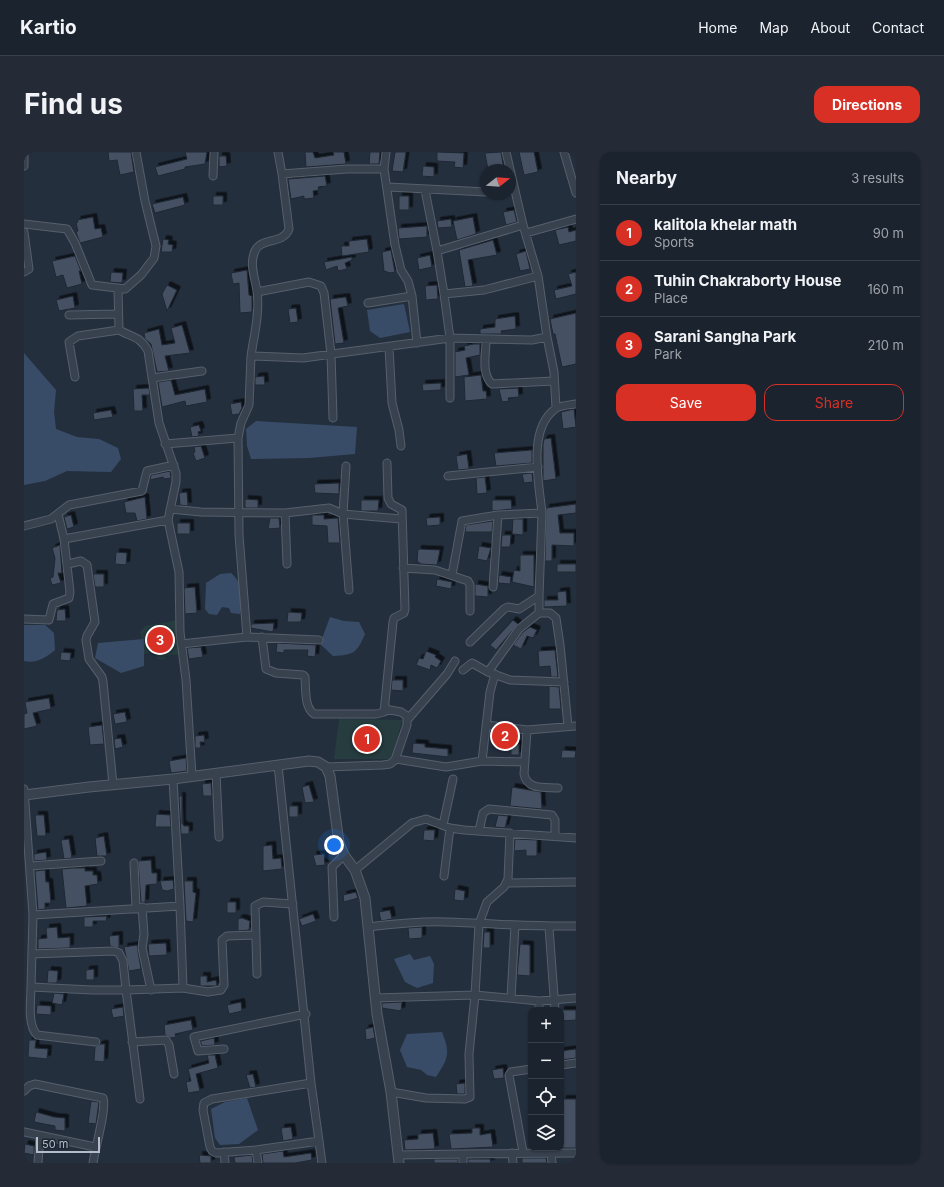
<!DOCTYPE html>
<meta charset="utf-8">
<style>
:root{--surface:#1b232e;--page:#242b36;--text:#f1f3f6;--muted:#a0a4aa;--line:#39404a;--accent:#d93025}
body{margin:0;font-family:Inter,sans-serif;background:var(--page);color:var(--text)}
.controls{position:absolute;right:12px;bottom:12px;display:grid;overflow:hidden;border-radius:8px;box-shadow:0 1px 3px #0004}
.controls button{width:36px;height:36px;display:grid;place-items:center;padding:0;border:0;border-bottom:1px solid var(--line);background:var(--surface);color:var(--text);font:20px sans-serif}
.compass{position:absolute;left:456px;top:12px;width:36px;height:36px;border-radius:50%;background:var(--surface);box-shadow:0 1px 3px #0004;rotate:73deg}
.scale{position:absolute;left:12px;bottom:10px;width:64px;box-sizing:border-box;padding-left:4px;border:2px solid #b4bcc9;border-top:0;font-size:11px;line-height:14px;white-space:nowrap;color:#b4bcc9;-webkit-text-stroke:3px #1d2633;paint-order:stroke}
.you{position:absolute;left:310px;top:693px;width:14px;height:14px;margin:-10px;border:3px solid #fff;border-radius:50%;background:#1a73e8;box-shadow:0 0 0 6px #1a73e833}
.badge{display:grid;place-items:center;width:26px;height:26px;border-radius:50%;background:var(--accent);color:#fff;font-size:13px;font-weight:700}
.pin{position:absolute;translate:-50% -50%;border:2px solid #fff;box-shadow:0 1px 4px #0006}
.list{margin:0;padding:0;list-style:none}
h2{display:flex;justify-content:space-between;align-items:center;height:52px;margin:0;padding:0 16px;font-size:17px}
h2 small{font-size:13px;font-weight:400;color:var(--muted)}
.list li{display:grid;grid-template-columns:26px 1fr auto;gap:12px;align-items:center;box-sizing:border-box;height:56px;padding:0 16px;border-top:1px solid var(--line)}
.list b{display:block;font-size:15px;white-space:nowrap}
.list p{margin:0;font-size:13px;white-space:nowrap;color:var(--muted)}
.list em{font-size:13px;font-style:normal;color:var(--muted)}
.actions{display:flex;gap:8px;padding:12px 16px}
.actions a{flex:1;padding:9px 0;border:1px solid var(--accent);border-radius:12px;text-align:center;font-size:14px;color:var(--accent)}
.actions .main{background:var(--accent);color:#fff}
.icon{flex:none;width:22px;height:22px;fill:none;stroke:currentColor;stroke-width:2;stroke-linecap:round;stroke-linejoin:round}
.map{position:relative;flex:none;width:552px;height:1011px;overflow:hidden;border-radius:12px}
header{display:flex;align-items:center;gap:24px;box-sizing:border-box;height:56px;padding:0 20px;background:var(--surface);border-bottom:1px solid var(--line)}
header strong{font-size:19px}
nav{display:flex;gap:22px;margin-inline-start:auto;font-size:14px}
.intro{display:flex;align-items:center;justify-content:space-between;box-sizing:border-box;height:96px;padding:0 24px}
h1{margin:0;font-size:28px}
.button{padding:10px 18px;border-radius:12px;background:var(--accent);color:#fff;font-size:14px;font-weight:700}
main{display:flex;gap:24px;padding:0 24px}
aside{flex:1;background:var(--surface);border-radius:12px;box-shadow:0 1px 3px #0004}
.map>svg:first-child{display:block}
.green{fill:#263c3f}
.water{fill:#394c67}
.building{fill:#455162;stroke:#1f2835;filter:url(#shadow)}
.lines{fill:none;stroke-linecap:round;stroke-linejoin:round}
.minor-casing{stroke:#565f6c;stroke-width:9}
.tertiary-casing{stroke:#565f6c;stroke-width:11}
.minor{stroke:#38414e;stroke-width:7}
.tertiary{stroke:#38414e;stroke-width:9}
</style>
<header>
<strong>Kartio</strong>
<nav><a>Home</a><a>Map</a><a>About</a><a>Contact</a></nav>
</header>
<div class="intro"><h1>Find us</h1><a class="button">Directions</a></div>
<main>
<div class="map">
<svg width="552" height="1011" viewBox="0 0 552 1011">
<defs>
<filter id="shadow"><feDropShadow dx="3.5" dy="-3.5" stdDeviation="0" flood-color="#0009"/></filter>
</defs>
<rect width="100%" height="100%" fill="#242f3e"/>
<!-- green -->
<path class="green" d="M153,468L157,502L142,504L140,508L133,507L132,499L120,502L116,480L121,474Z
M315,567L378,568L368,607H310Z"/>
<!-- water -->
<path class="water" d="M380,152L386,180L356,186L346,179L343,158Z
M0,201L32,238L30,260L32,277L53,285L75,287L94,296L97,307L87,320L43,319L21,329L0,333Z
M232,269L333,275L331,302L285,306L227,307L223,294L222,277Z
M207,421C220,432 219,446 216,462L207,461L205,456L198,455L193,463L185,462L181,457L182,431L196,422Z
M306,465L320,469L335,470L341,482C333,501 330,503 309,504L296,492Z
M0,473H21L30,481L31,498C23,505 12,512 0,509Z
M120,487V514L97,521L71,506L74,491Z
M386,802L390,808L406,804L410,812L409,831L393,836L381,830L370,807Z
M418,880C426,900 425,906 412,925L403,923L397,918L383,915L376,898L383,882Z
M223,946L234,978L215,992L196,993L191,986L187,957L201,950Z"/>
<!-- building -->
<path class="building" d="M84,0H107L110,20L96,23L93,8L85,9Z
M161,0H183L181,12L161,15V17L134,24L131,15L163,7Z
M281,0H289L291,6L310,3L309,0H320L322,12L282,15Z
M346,0H356L355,12H345Z
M371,0H382L379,20L368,19Z
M413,0L440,1L439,16L430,15L431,10L413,9Z
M477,0L480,17L464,18L461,1Z
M495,0H510L514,20L500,23Z
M195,4H202L203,14L195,15Z
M399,14L410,15V25L398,24Z
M301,24L303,34L294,35L295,38L289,39L290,46L280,47V44L267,47L264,27Z
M189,44H199V53H189Z
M375,44H385V58H375Z
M159,45L161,53L131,61L128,52Z
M490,58L493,70L482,73L479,60Z
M69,65L71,77L77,76L79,85L56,91L52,80L54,79L52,71L54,70L53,68Z
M449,65L452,82L433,88L429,69Z
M427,67L428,75L414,76L413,69Z
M403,74V85L375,87L374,76Z
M544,75L545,80L552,78V89L535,93L531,78Z
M139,87L145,88L144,92L149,93L148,100H137Z
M343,87L345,100L318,104L317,94H325V89Z
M469,88L473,103L444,108L449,134L441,135L435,98Z
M367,98L371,120L366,121L360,119L358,100Z
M502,99L506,117L496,119L492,102Z
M406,103L408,115L395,118L393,106Z
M51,104L57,119H55L58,132L43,136L39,123L32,125L28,109Z
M328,105V108L321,111L323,117L314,119L313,114L302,118L300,110Z
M223,118L225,143L228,144V160L216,161L215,131L209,132L207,121Z
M87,120L99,121L98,131L86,130Z
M552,120V142L532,147L530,138L548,134L544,122Z
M143,133L153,138L143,159L138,142Z
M413,133L414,147L402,148L401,134Z
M49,144L51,156L35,159L32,148Z
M322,145L324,154L314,156L320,191L311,192L306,147Z
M272,156L274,170L266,171L264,157Z
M552,161V212L538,215L531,182H529L526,167Z
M491,164L492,177L477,179L478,182H456V177L471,175V167Z
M158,173L166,201L141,204L145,219L133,220L127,192L121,187L120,181L135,177L138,193L151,191L147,176Z
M450,192H456V203L442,206L445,223L431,225V200L441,198L440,194Z
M457,223L459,239H462L463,247L441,249L440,225Z
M240,224L241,233H231V225Z
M147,228L151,243L181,237L183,250L162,254L161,249L138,255L134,230Z
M417,231V238L399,239L398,232Z
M125,236L126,243H118L119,259H110L109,237Z
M494,236L495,245L484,246L485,249L478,250L475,237Z
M217,250L218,256L215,262L208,263L206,252Z
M550,257L552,275L539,277L537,260Z
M87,258L89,265L70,268L69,261Z
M175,273L177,279L174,280L175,284L168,285L166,275Z
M527,286L532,327L519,329V292L520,287Z
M177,294L181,306L172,309L169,301L171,300L170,295Z
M508,298V311L472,314L470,301Z
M443,302L445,317L434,318L432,304Z
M146,319L147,326L140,327L139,325L126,328L127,323Z
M508,321L509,330L500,331L498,322Z
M461,325L463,341L453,342L452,326Z
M315,331V342L291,341L290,332Z
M163,340L164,354L156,353L155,341Z
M121,345L123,367L113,369L111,361H102L100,350Z
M221,347L234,348V356H221Z
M337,348H355L354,359H337Z
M468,348H487L488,357L468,359Z
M552,352V361L534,363L536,381H550V394L528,393V409H521L522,356Z
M47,363L50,375L43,377L40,365Z
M288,363H300V367L314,366L316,391H304L303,374L288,373Z
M416,365V373L403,374L402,366Z
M246,366H255L256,376L244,377Z
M489,367H499V383L488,382Z
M469,369L468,380H441L442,373Z
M153,371H166V382H153Z
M478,383H487L486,395H477Z
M36,393L38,421H34L37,431L28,433L26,426L29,425L31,406L28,396Z
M455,394L467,396L463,409L453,407Z
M394,397L416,398L413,413L397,412L393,409Z
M92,400L103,401L102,413L91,412Z
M496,403H510V435L488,430L490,418L496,419Z
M533,412H552V420H533Z
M69,422H80V435H71Z
M475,423L487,425L486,432L474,431Z
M413,427L428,430L427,437L412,434Z
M451,432L464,434V445L451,444Z
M171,435L173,461L161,462L160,436Z
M542,439L543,454L520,455V448H534L533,440Z
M41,457L42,469H32L33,458Z
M264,460L278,461L277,470H263Z
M489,468L494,472L472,498L466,493Z
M250,471L249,480L227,476V472Z
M506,475L513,478L509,486L503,484L497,497L489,493L499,480Z
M253,491L292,493L291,505L283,504L284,498H260V501L252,500Z
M177,495L179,505L165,507L163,496Z
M531,498L534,525H527L526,514L515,515L514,499Z
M402,499L412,503L411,505L417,509L413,516L407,513L406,518L392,513L395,506L399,507Z
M37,500L47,501L46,509L36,508Z
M368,528H379V539L367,538Z
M525,534L535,535L537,557H525Z
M25,546L27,557L9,561L13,574L0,577V562L3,561L1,550Z
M101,560L103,570L91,572L89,562Z
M78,573L80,592L66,593L64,575Z
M180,583L181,590H176L177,596H171V584Z
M97,586L99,595L91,597L90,587Z
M389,591L401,592V595L424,597V605L388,601Z
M487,592H495V603H487Z
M538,598L552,599L551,606H537Z
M162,606L163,619L147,621L145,609Z
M187,631L188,644H179L178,632Z
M285,633L290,650L281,651L278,635Z
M488,635L517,640L518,657L486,654Z
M155,644H158V671L160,674H165V682H157Z
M265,654H274V665H265Z
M132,662L146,663L147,675H131Z
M11,663H20L22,684H13Z
M474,663L484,664L481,676L471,675Z
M400,678H411L410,689L399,688Z
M80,684L83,704H73L71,686Z
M45,687L48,706L40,707L37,688Z
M491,687L513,688V704H502V698L490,699Z
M248,693L249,707L257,706L258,717L239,719V694Z
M22,700L23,708L10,709V702Z
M300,702L301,713L292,714L289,703Z
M127,708L128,721H133V732L122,733L121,751L117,750L114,709Z
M49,716H61V719H69V723H73L74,732L61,734L63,754L42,756L38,717Z
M21,718L22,730H25L27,751H21V757L14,758L11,719Z
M149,728L150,737L143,739L138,738L136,729Z
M160,729H169V740L172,741L169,770L162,769Z
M431,737L441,739L440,749L430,748Z
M332,740L334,746L320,750L319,743Z
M203,750H212V761H203Z
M366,758L368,767L357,769L355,760Z
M289,762L292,769L278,774L275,767Z
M83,764L82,769H69V775H60V765Z
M218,766L226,769L225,778L214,779V767Z
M33,775L34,786L46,785V796L14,797V787L23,786L22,776Z
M398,775V786L385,787L384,776Z
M460,780H466V796H459Z
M95,783V796L86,794L85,784Z
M142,791L143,803L125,804L124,792Z
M496,792L506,793V824L493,823Z
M113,793L117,817L105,819L100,795Z
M70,817V828H62V818Z
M24,818L34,819L33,831H23Z
M176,824H183V830L192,828L193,834H176Z
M30,841L40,842L38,853L28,851Z
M217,850L218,859L205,862L203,853Z
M378,850L377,859L358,856V851Z
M13,853L27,854V863L12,862Z
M99,855L100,864L89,866L87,857Z
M537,858H552V868L537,869Z
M167,868L169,878L151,882L152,885L147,886L141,883L140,873Z
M349,875L351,886L342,888L341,877Z
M190,886L191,893L178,894L176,889Z
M5,888H12L11,896L24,897L23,907L4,905Z
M77,892H81L80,910L70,909L71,895Z
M552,897V906L537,908V899Z
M183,903H191L194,916L172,922L176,939L164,941L162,930L167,929L164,917L185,911Z
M479,916L480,926L470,927L468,918Z
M229,922L232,935L226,936L222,923Z
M441,931V942H433L432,932Z
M539,947H552V996H539L537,983Z
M67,949L75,950L72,972L64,971Z
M12,960L30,965L41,966V979L31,978V974L10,970Z
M267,975L269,987L259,989L257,976Z
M448,976H456V983L467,981L469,995L427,997L425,982L448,981Z
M409,981L411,997L381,998L380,988L394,987V982Z
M1,992L10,994V1003L0,1001Z
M259,999L260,1005L287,1001L288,1008L271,1011H239L238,1002Z
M175,1003L187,1004V1011H176Z
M228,1003L229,1011H211L210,1005Z
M498,1006H522L523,1011H498Z
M410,1007H434V1011H410Z
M444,1007H466L467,1011H444Z"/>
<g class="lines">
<!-- minor casing -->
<g class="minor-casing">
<path id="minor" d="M254,0L258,22
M540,0L552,41
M0,14V0
M360,17L371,93L377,118L384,129L388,144L393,191
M189,24L190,0
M364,35L462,40
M401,38L413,99
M0,72L43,77L51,91L68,133L101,137L117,123L130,106L132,94L121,49L112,0
M499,73L413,99L420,142L460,138L514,124
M0,80L5,117L0,120
M502,81L552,67
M94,136L95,178C109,186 116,184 124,199L135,271L152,321V330L144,368
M233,140L285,130L297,134L300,141L307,202L309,266
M420,142L426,186V246
M344,151L388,144
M45,163L94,162
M523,185L530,220L532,256
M462,188C462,201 457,222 468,232L530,229
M365,195L368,251L375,278L377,294
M227,204C230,183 236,161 233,139C231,126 225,112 231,99C237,85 259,93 265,77L258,22L323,17H360L362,0
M51,225L45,190L54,184L95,178
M128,226L178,219
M141,292L214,286
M322,314L319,362L377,367
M424,324L514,315
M146,357L177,360L261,361L305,356L319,362L325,438
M261,361L263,412
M518,361C515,331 503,278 531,257C536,253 546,253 552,252
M34,362L40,387
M0,374L27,367L45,353L118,339L123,319L150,313
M44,412L57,409L63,413L71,470L63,484L62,488L65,507L78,525L79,530L89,633
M379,416L411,418L444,429L446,433V459
M428,423L438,369L474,363L518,361L515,444L495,457L484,455L480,457L446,490
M469,435L474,363
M515,461H526L532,466L536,493L544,574
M0,467L25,468L29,452L45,446L46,440L40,387L144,368L155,420L156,480L162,528L168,624
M223,485L295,488
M238,485L242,517L252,521L279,523L281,525C282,537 280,555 290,562H352L360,560L369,470L370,466L380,461L381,457L378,358L367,352L364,346L363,311
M157,492L223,485L215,383L214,286L217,271L225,253L227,204L279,206L426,186L508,188L523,185L514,124L499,73L482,0
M439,518L448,511L464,520L486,528L540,530
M464,520L495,477L515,461V444
M384,567L423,522L431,509
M463,573L503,578L552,574
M503,578L500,622C503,638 520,635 534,636
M372,607L422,615L458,609L501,610
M458,609L466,540L471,522
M254,613L287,931L298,1011
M302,615L359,613L366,612L371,608L383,573V564L377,560L361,557
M192,621L195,685
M149,627L156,754
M0,637L9,763L7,835L68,838H102L116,947
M419,673L429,627
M455,679L459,661L465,657L528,663L531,668V684
M110,711L112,756
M6,714L77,709
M331,718L388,671L402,667L426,676L440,678L552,686
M420,724L426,676
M482,731L552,730
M118,755L120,782L118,796L127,838
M310,765L308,715L320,703
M344,775C370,772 395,769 421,770C464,771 508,775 552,774
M525,775L531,858
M8,802L90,799L95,801L99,809L102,838L159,836L156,754L9,763
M233,822L231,754L239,750L269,752
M7,835C7,848 3,872 13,883L72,890
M159,836L184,840L197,838L200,833L198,788L203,784L230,783
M351,846L451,843L515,849L552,846
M487,846L491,773
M515,849V858
M108,890L142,888L145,893L150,922
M200,897L174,899L170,885L282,862
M537,913L552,911
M287,931L188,947L180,951L179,958L186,995L188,999L192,1001L232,998L295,989
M0,939L5,934L11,932L79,946C83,956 71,996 69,1011
M367,940L402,946L441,947L446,945L445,902L451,843L455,772L463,750L480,735L484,727L486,681
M0,980L71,995
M232,998L234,1011
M200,1000L201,1011
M499,1000L485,923L487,920L507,917
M488,1001L489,1011
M527,1001L528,1011
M374,1003L439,1002
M14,1011L16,984
M439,1011V1002L552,1001"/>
</g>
<!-- tertiary casing -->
<g class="tertiary-casing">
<path id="tertiary" d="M0,643L65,635L149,627L285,609L294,610L302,615L306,624L315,691L320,703L331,718L341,746L353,862L367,940L375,1011"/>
</g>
<!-- minor -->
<use href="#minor" class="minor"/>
<!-- tertiary -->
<use href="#tertiary" class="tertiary"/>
</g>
</svg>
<div class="controls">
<button>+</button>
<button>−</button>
<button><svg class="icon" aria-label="locate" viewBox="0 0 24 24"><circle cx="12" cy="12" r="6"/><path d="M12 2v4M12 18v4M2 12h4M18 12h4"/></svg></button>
<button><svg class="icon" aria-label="layers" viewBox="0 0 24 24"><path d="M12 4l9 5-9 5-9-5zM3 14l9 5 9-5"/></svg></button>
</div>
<svg class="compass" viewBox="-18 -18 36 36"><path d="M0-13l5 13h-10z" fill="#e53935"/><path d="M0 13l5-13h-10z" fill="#a0a4aa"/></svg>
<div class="scale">50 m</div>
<div class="you"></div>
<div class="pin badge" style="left:343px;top:587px">1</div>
<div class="pin badge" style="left:481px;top:584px">2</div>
<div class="pin badge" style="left:136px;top:488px">3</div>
</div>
<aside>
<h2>Nearby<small>3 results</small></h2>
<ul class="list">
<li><span class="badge">1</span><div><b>kalitola khelar math</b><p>Sports</p></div><em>90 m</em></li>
<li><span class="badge">2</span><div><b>Tuhin Chakraborty House</b><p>Place</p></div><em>160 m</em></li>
<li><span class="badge">3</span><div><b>Sarani Sangha Park</b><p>Park</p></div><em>210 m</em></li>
</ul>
<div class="actions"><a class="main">Save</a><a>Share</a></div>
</aside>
</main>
